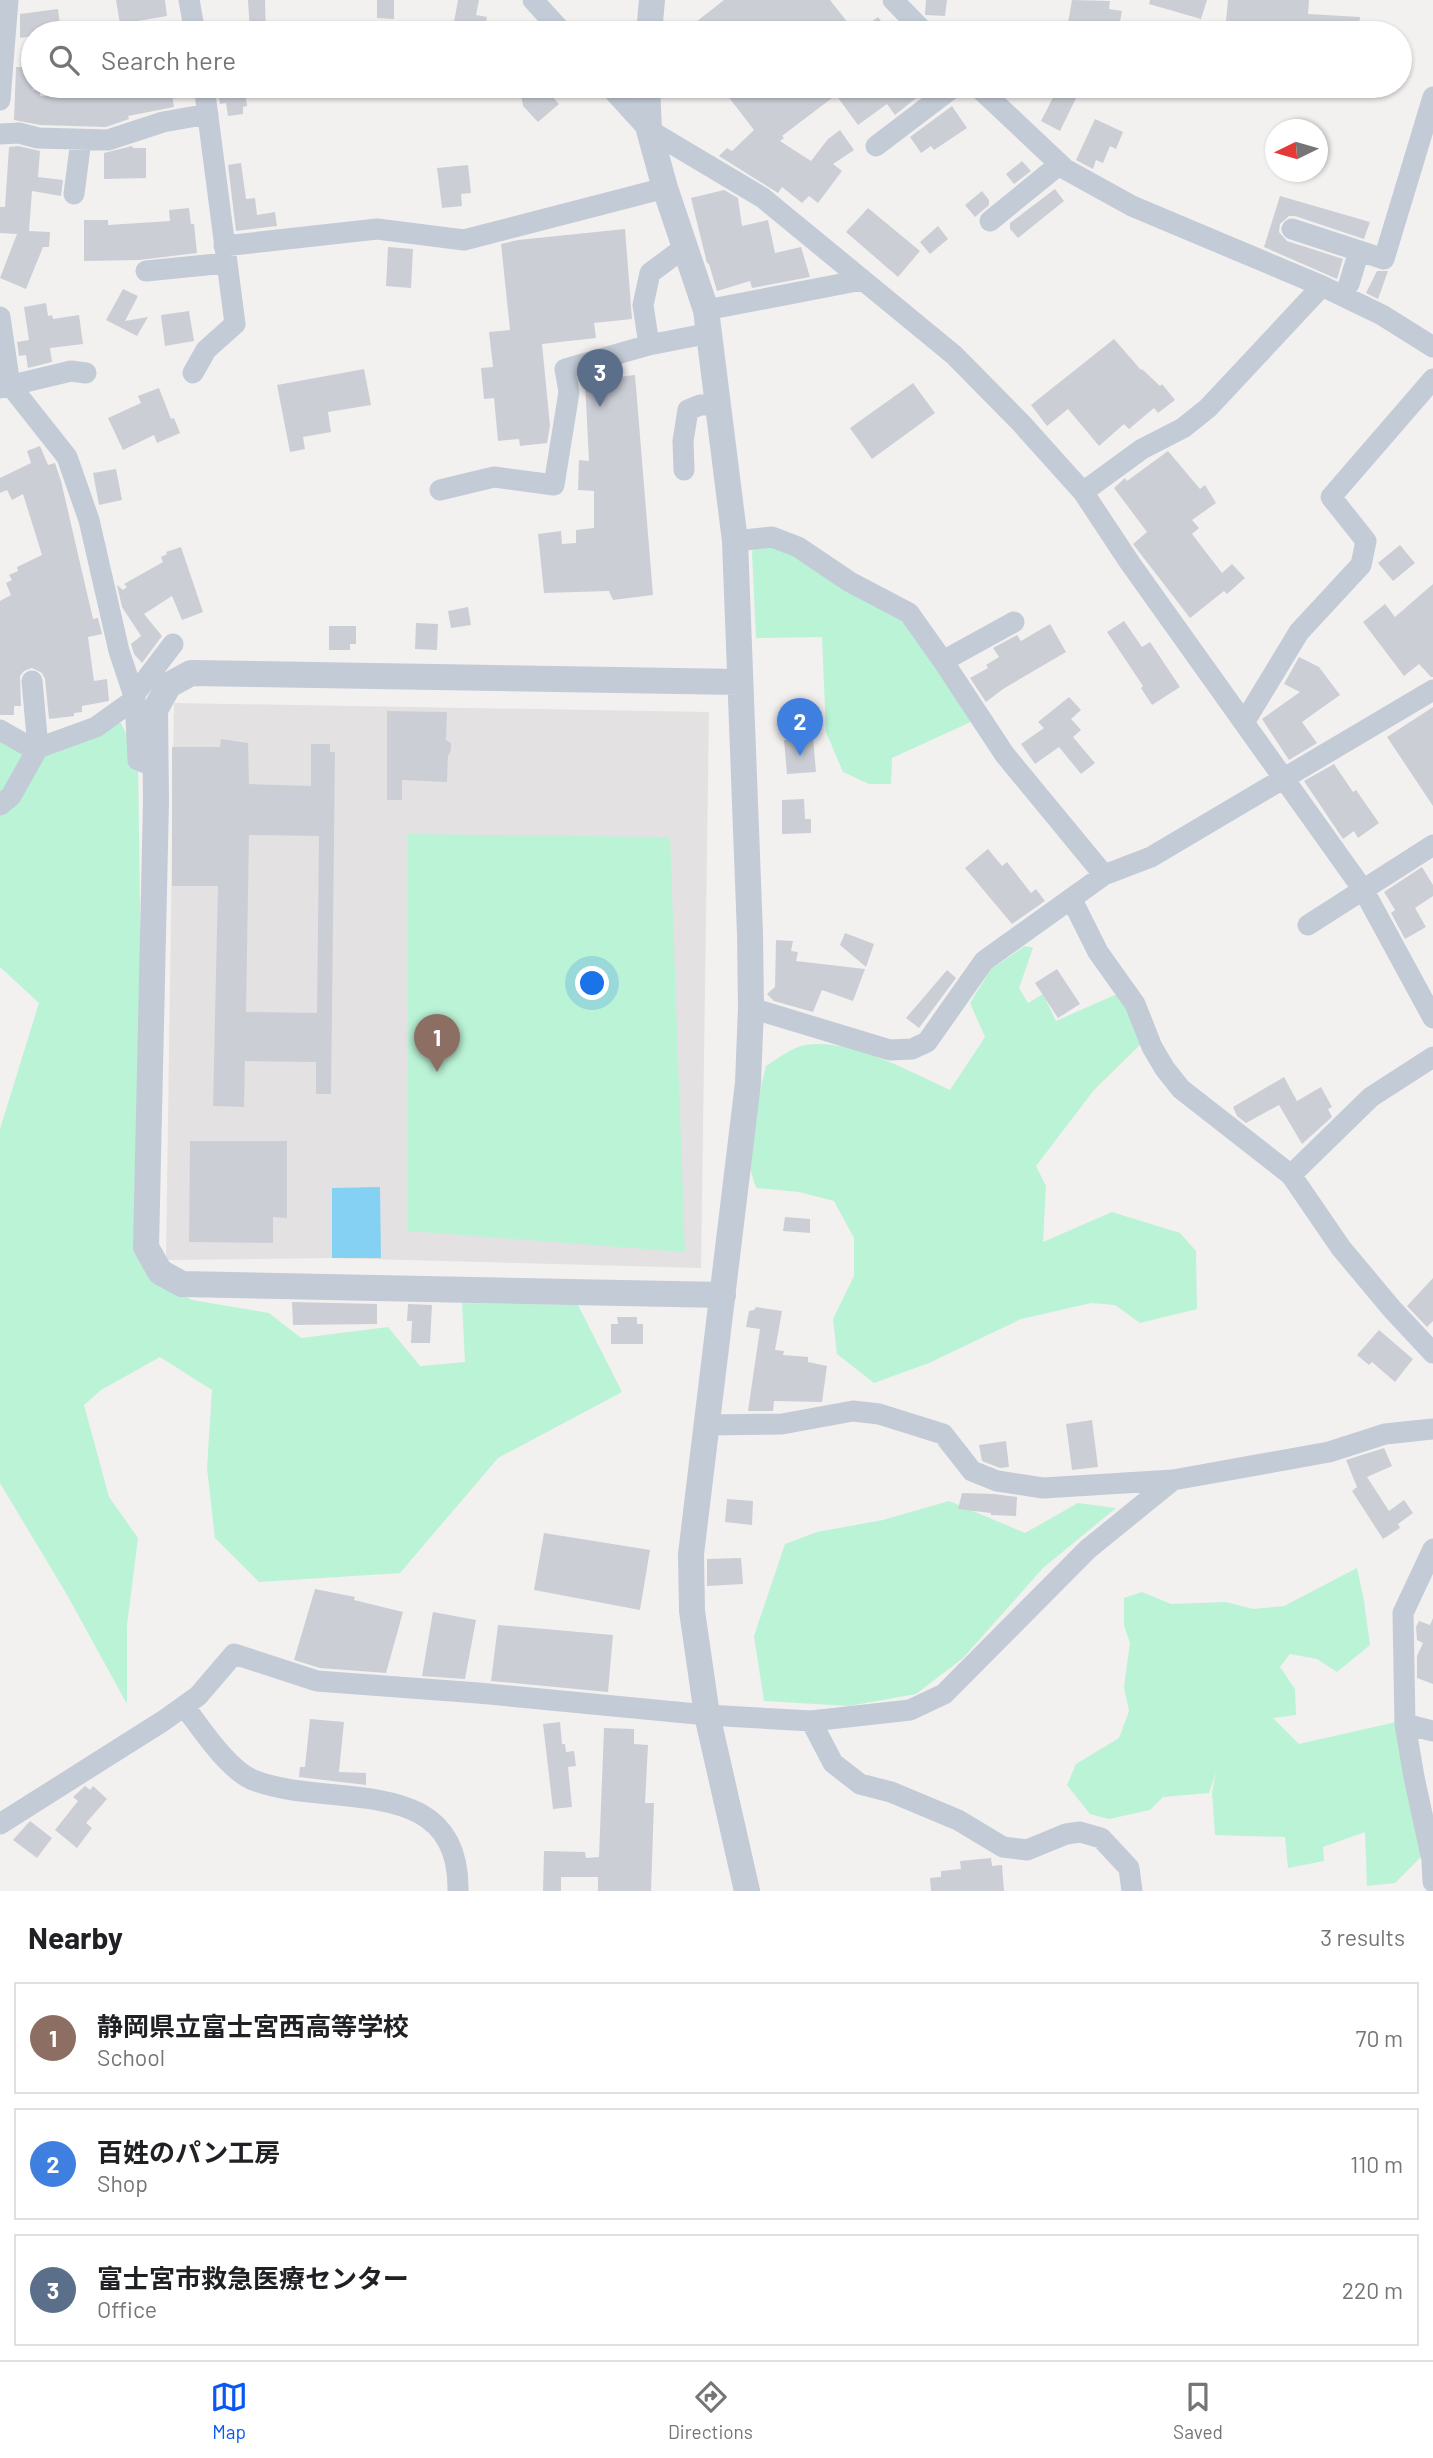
<!DOCTYPE html>
<meta charset="utf-8">
<style>
:root{--surface:#fff;--page:#f2f2f2;--text:#202124;--muted:#757577;--line:#e0e0e0;--accent:#0958f4}
body{margin:0;font-family:Barlow,"Noto Sans JP",sans-serif;background:var(--page);color:var(--text)}
.compass{position:absolute;left:1265px;top:119px;width:63px;height:63px;border-radius:50%;background:var(--surface);box-shadow:0 2px 5px #0004;rotate:265deg}
.you{position:absolute;left:593px;top:984px;width:24px;height:24px;margin:-18px;border:5px solid #fff;border-radius:50%;background:#1a73e8;box-shadow:0 0 0 10px #1a73e833}
.badge{display:grid;place-items:center;width:46px;height:46px;border-radius:50%;background:var(--accent);color:#fff;font-size:23px;font-weight:700}
.pin{position:absolute;translate:-50% -58px;filter:drop-shadow(0 2px 4px #0008)}
.pin::after{content:'';position:absolute;top:37px;width:24px;height:21px;background:inherit;clip-path:polygon(0 0,100% 0,50% 100%)}
.list{margin:0;padding:0;list-style:none}
h2{display:flex;justify-content:space-between;align-items:center;height:91px;margin:0;padding:0 28px;font-size:30px}
h2 small{font-size:23px;font-weight:400;color:var(--muted)}
.list li{display:grid;grid-template-columns:46px 1fr auto;gap:21px;align-items:center;box-sizing:border-box;height:112px;margin:0 14px 14px;padding:0 14px;border:2px solid var(--line);border-radius:0px}
.list b{display:block;font-size:26px;white-space:nowrap}
.list p{margin:0;font-size:23px;white-space:nowrap;color:var(--muted)}
.list em{font-size:23px;font-style:normal;color:var(--muted)}
.icon{flex:none;width:38px;height:38px;fill:none;stroke:currentColor;stroke-width:2;stroke-linecap:round;stroke-linejoin:round}
.map{position:relative;flex:none;width:1433px;height:1891px;overflow:hidden}
.search{position:absolute;background:var(--surface);box-shadow:0 2px 5px #0004;left:21px;right:21px;top:21px;height:77px;display:flex;align-items:center;gap:18px;box-sizing:border-box;padding:0 24px;border-radius:38px;color:var(--muted);font-size:26px}
.sheet{height:469px;background:var(--surface)}
nav{display:flex;justify-content:space-around;align-items:center;box-sizing:border-box;height:98px;border-top:2px solid var(--line);background:var(--surface);font-size:19px;color:var(--muted)}
nav a{display:grid;justify-items:center;gap:4px}
nav .on{color:var(--accent)}
.map>svg:first-child{display:block}
.education{fill:#e4e1e2}
.green{fill:#bbf3d7}
.water{fill:#85d1f4}
.building{fill:#ccced6;fill-rule:evenodd}
.lines{fill:none;stroke-linecap:round;stroke-linejoin:round}
.minor{stroke:#c3cbd6;stroke-width:21}
.tertiary{stroke:#c3cbd6;stroke-width:26}
</style>
<div class="map">
<svg width="1433" height="1891" viewBox="0 0 1433 1891">
<rect width="100%" height="100%" fill="#f3f0f0"/>
<!-- education -->
<path class="education" d="M174,703L709,712L701,1268L332,1258L166,1260Z"/>
<!-- green -->
<path class="green" d="M771,543L904,617L973,721L892,758L891,784H869L843,772L826,732L822,637L756,638L752,552L755,545Z
M121,723L138,760L145,1272L192,1300L269,1313L301,1338L388,1327L420,1366L465,1362L462,1303L578,1305L622,1392L498,1458L400,1573L259,1582L215,1538L207,1468L212,1390L160,1357L101,1390L84,1405L109,1497L138,1538L127,1625V1704L66,1593L0,1483V1129L39,1003L0,967V729L38,748Z
M408,834L670,837L685,1252L408,1231Z
M1025,946L1033,948L1019,988L1028,1003L1043,994L1056,1021L1117,994L1136,1021L1142,1043L1094,1090L1036,1166L1046,1186L1043,1242L1112,1212L1180,1233L1196,1251L1197,1309L1140,1323L1115,1305L1091,1303L1021,1319L929,1363L874,1383L837,1354L833,1319L854,1276V1238L834,1201L799,1192L756,1188L745,1152L766,1066C777,1059 792,1047 805,1045C851,1038 908,1071 950,1090L985,1037L970,1003L991,969Z
M949,1501L1025,1533L1078,1503L1116,1508L1043,1568L963,1658L916,1694L849,1706L764,1701L754,1636L785,1544L817,1532L883,1520Z
M1357,1568L1364,1601L1370,1645L1337,1672L1317,1659L1290,1654L1280,1667L1295,1689L1296,1715L1273,1718L1299,1744L1396,1722L1421,1857L1395,1883L1367,1886L1365,1832L1323,1847L1324,1861L1288,1868L1285,1837L1215,1835L1212,1792L1216,1772L1209,1793L1163,1797L1150,1810L1109,1819L1090,1814L1067,1785L1076,1764L1119,1738L1129,1711L1124,1687L1130,1643L1124,1625V1598L1142,1592L1171,1604L1226,1602L1253,1609L1284,1606Z"/>
<!-- water -->
<path class="water" d="M380,1187L381,1258H332V1188Z"/>
<!-- building -->
<path class="building" d="M116,0H165L167,16L120,24Z
M248,0H265L266,33H250Z
M377,0H394V19L377,18Z
M458,0H479L476,15L487,17L484,33H452Z
M724,0H830L856,33H682Z
M926,0H947L945,16L925,15Z
M1072,0L1110,1L1109,9L1122,11L1118,32L1068,23Z
M1150,0H1207L1201,19L1149,4Z
M1228,0H1309L1308,14L1360,17L1358,33L1276,30L1277,26L1226,21Z
M58,9L61,33H33V36L20,38V14Z
M878,17L890,33H856Z
M16,67H33V90H40V96L85,92L84,86H171L174,107L128,116L129,119L106,127L40,125L14,120Z
M217,86H244L247,106L243,107V114L228,116L226,103L220,104Z
M520,86H543L559,104L538,122L523,106Z
M720,86H931L895,115L887,104L858,125L836,95L782,136L784,138L780,141L811,161L828,139L840,130L854,150L833,164L842,171L818,203L809,196L802,203L782,187L778,193L719,156L727,148L732,151L754,130Z
M1059,86L1078,94L1060,131L1041,121Z
M952,106L967,128L934,150L931,146L921,153L910,137Z
M1095,119L1123,132L1116,149L1110,146L1103,163L1096,160L1093,169L1076,160Z
M18,146L40,151L38,177L63,180L61,196L32,191L29,231L50,232L49,247H43L26,289L0,278L17,234L0,233V207H5L9,147Z
M132,146L133,148H146V178L104,179V153Z
M1022,161L1031,171L1014,184L1006,174Z
M241,163L246,199L255,198L257,215L275,212L277,226L236,231L228,165Z
M468,165L471,193L461,194L462,206L442,208L437,168Z
M1055,189L1064,201L1018,238L1010,229V223Z
M724,190L738,198L742,226L768,220L775,253L801,247L810,277L752,288L750,281L717,291L709,264L707,263L691,198Z
M982,191L989,200V205L975,217L965,205Z
M1280,196L1370,222L1364,239L1295,216H1289L1280,224L1279,232L1287,241L1343,259L1337,279L1264,247Z
M189,208L191,224H194L197,253L139,260L84,261V220H108V225L170,221L169,210Z
M868,208L920,251L898,277L846,232Z
M938,226L948,239L930,254L920,242Z
M625,229L632,319L594,323L596,338L542,344L550,426L547,443L520,446L519,439L498,441L494,398L484,399L481,368L493,367L489,332L510,330L501,244L518,240Z
M388,247L413,249L411,288L386,286Z
M1377,271H1388L1378,299L1366,293Z
M123,289L138,296L125,321L148,317L137,336L106,320Z
M46,303L48,316L52,315L53,319L79,315L83,344L50,348L52,362L28,368L26,355L19,356L17,342L29,340L24,307Z
M189,311L194,341L165,346L161,315Z
M1114,339L1141,370L1142,369L1160,386L1162,384L1175,400L1158,413L1154,408L1129,429L1124,424L1099,446L1068,409L1047,426L1031,405Z
M364,369L371,405L328,412L331,432L303,437L305,449L290,452L277,385Z
M635,375L653,595L613,600L609,591L544,593L538,534L561,531L562,544L576,543V530L594,528V491L578,490L579,460L589,461L585,381Z
M913,383L935,413L872,459L850,428Z
M159,388L171,419L174,418L180,433L157,443L154,435L123,450L108,418L141,403L138,396Z
M40,446L48,465L55,463L61,481L93,619L98,618L102,634L88,637L94,681L107,679L109,701L82,706V712L74,713V716L49,719L45,679L42,673L32,668L24,671L20,676L21,706H14V715H0V601L11,595L6,583L12,580L9,575L18,571L17,567L42,555L23,494L12,500L7,490L0,493V478L31,463L27,451Z
M1168,451L1200,489L1205,485L1216,503L1192,520L1199,528L1192,534L1222,573L1232,564L1245,578L1227,594L1224,591L1190,618L1133,544L1147,532L1114,488L1125,478L1127,481Z
M116,469L122,500L99,505L93,473Z
M1400,545L1415,563L1393,581L1378,563Z
M181,547L203,612L182,620L172,596L144,614L162,636L142,663L134,654L131,644L141,636L122,607L117,585L123,590L127,587L124,584L163,562L161,557L167,554L166,552Z
M1433,584V677H1431L1419,664L1404,676L1363,622L1385,604L1395,617Z
M468,607L471,625L451,628L448,611Z
M1124,621L1142,647L1150,642L1180,687L1152,705L1141,688L1143,686L1107,632Z
M416,623L438,624L437,650L415,649Z
M1050,624L1066,652L1003,689L986,702L970,678L988,668L986,665L999,657L993,648L1017,635L1021,641Z
M329,626H356V644H350V650H329Z
M1299,657L1319,667L1340,695L1302,722L1317,743L1289,760L1262,719L1300,692L1284,684Z
M1069,697L1081,710L1071,719L1081,730L1073,737L1095,763L1081,774L1059,747L1035,764L1021,744L1044,728L1038,722Z
M1433,707V806L1387,737Z
M387,711L447,712L446,740L451,743V750L448,756L447,782L402,780V800H387Z
M813,738L816,772L787,774L784,740Z
M221,739L248,743L249,784L311,786V744H330V752H335L331,1094H316V1062L245,1061L244,1107L213,1106L218,886H172V747H220ZM249,835L319,836L317,1013L246,1012Z
M1334,764L1353,792L1356,790L1379,823L1358,838L1354,831L1343,839L1304,781Z
M804,799L805,819H811V833L782,834V800Z
M988,849L1002,866L1007,862L1031,893L1036,889L1045,901L1012,924L965,868Z
M1422,867L1433,885V896L1415,908L1426,927L1405,939L1391,913L1395,910L1384,892Z
M845,933L874,944L866,967L840,945Z
M776,940L793,941L791,951L798,952L796,961L865,969L853,1001L822,990L813,1012L774,1001L767,994L775,987Z
M1057,969L1080,1004L1058,1018L1035,983Z
M947,970L956,978L919,1028L906,1018Z
M1284,1077L1297,1101L1321,1087L1332,1107L1328,1109L1332,1117L1302,1144L1279,1105L1246,1123L1237,1116L1233,1107Z
M190,1141H287V1218L273,1217V1243L189,1242Z
M785,1217L810,1219V1233L783,1231Z
M1433,1278V1321L1427,1327L1407,1306Z
M292,1302L377,1304V1324L293,1325Z
M408,1304L432,1305L430,1343H411L412,1321H407Z
M756,1307L782,1311L775,1350L784,1351L783,1355L808,1357V1362L827,1366L822,1402L774,1401L773,1411H748L760,1329L746,1327L749,1311L754,1310Z
M617,1317H637V1324H643V1344H611V1324H618Z
M1379,1330L1413,1359L1395,1382L1372,1362L1369,1365L1357,1355Z
M1092,1420L1098,1467L1072,1470L1066,1424Z
M1006,1441L1009,1467L1000,1468L982,1461L979,1445Z
M1384,1448L1392,1466L1367,1477L1389,1511L1404,1500L1413,1513L1398,1524L1400,1528L1383,1539L1352,1491L1357,1487L1346,1460Z
M962,1493L994,1494L1017,1497L1016,1516L991,1515V1513L958,1509Z
M727,1499L753,1501L752,1525L725,1522Z
M544,1533L650,1550L640,1610L534,1590Z
M741,1558L743,1584L707,1586V1559Z
M315,1589L355,1597L354,1600L403,1612L386,1673L320,1668L294,1660Z
M433,1612L476,1620L465,1679L422,1676Z
M1433,1618V1684L1417,1678V1656L1423,1643L1417,1640L1416,1627L1419,1621L1430,1625Z
M498,1625L613,1635L608,1692L491,1681Z
M310,1719L344,1722L339,1772L366,1773V1785L299,1777L300,1767H305Z
M560,1722L562,1744H565L566,1752L574,1751L576,1766L568,1767L572,1807L553,1809L543,1724Z
M604,1728L634,1729V1744L648,1745L645,1803H654L651,1891H598V1877H561V1891H543L544,1851L585,1852L586,1858L599,1857Z
M85,1786L90,1790L93,1786L107,1799L86,1823L92,1828L77,1848L55,1830L78,1801L73,1797Z
M30,1821L52,1838L37,1858L13,1840Z
M991,1858L992,1866L1002,1865L1004,1891H931L930,1878L941,1877V1871L961,1869L960,1861Z"/>
<g class="lines">
<!-- minor -->
<path class="minor" d="M189,0L195,33
M533,0L563,33
M893,0L925,33
M609,86L649,130L763,198L954,355L1021,423L1083,492L1130,563L1364,891L1433,1018
M977,86L1065,169L1132,206L1322,286L1382,315L1433,347
M0,100L8,0
M0,134L19,133L38,138L108,140L163,122L208,114
M876,146L955,86
M74,194L81,140
M990,221L1060,164
M1292,229L1384,259L1433,97
M224,246L377,229L464,240L665,188
M146,271L226,263
M1349,284L1359,251
M706,310L862,280
M0,317L10,385L67,457L89,520L119,651L135,699L138,760L156,767
M649,345L643,305L650,273L685,247
M193,373L206,350L235,324L204,86
M0,388L71,371L86,373
M684,470L683,441L688,410L700,405H719
M440,490L494,477L554,485L569,392L565,369L649,345L710,333
M1083,492L1142,449L1183,428L1208,408L1322,286
M735,541L772,537L798,547L850,582L909,613L943,661L1005,755L1104,875
M943,661L1014,622
M134,695L173,644
M1245,721L1299,632L1361,565L1366,541L1331,497L1433,379
M0,730L28,746L38,748L96,727L135,699
M0,805L11,796L38,748L32,681
M1072,900L1098,952L1135,1004L1152,1047L1165,1069L1181,1089L1291,1175L1341,1248L1392,1309L1433,1353
M1308,925L1433,845
M751,1008L890,1050L912,1049L927,1042L984,961L1104,875L1151,857L1433,690
M1291,1175L1371,1097L1433,1057
M707,1425L782,1424L853,1411L879,1414L943,1434L972,1471L997,1481L1043,1488L1173,1480
M1433,1549L1403,1613L1405,1724L1414,1777L1432,1860L1433,1882
M184,1706C201,1728 227,1769 253,1780C328,1810 460,1770 458,1891
M811,1721L833,1763L860,1784L891,1792L958,1820L1003,1847L1027,1850L1066,1834L1080,1832L1101,1838L1129,1868L1132,1891
M1405,1724L1433,1731
M0,1824L163,1721L198,1696L234,1654L317,1681L478,1693L707,1715L811,1721L910,1710L944,1694L1088,1549L1173,1480L1329,1452L1385,1434L1433,1429"/>
<!-- tertiary -->
<path class="tertiary" d="M649,33L652,0
M647,86L649,130L665,188L706,310L735,541L750,934L751,1008L748,1083L691,1554L692,1611L707,1715L747,1891
M723,1295L182,1284L160,1272L146,1247L156,801L155,710L169,685L191,673L740,682"/>
</g>
</svg>
<svg class="compass" viewBox="-18 -18 36 36"><path d="M0-13l5 13h-10z" fill="#e53935"/><path d="M0 13l5-13h-10z" fill="#757577"/></svg>
<div class="you"></div>
<div class="pin badge" style="left:437px;top:1072px;background:#8d6e63">1</div>
<div class="pin badge" style="left:800px;top:756px;background:#3f7fe0">2</div>
<div class="pin badge" style="left:600px;top:407px;background:#5c6f8a">3</div>
<div class="search"><svg class="icon" aria-label="search" viewBox="0 0 24 24"><circle cx="10" cy="10" r="6"/><path d="M15 15l6 6"/></svg>Search here</div>
</div>
<section class="sheet">
<h2>Nearby<small>3 results</small></h2>
<ul class="list">
<li><span class="badge" style="background:#8d6e63">1</span><div><b>静岡県立富士宮西高等学校</b><p>School</p></div><em>70 m</em></li>
<li><span class="badge" style="background:#3f7fe0">2</span><div><b>百姓のパン工房</b><p>Shop</p></div><em>110 m</em></li>
<li><span class="badge" style="background:#5c6f8a">3</span><div><b>富士宮市救急医療センター</b><p>Office</p></div><em>220 m</em></li>
</ul>
</section>
<nav>
<a class="on"><svg class="icon" aria-label="map" viewBox="0 0 24 24"><path d="M3 6l6-2 6 2 6-2v14l-6 2-6-2-6 2zM9 4v14M15 6v14"/></svg>Map</a>
<a><svg class="icon" aria-label="directions" viewBox="0 0 24 24"><path d="M12 3l9 9-9 9-9-9zM9 14v-3h6M13 9l2 2-2 2"/></svg>Directions</a>
<a><svg class="icon" aria-label="saved" viewBox="0 0 24 24"><path d="M7 4h10v16l-5-4-5 4z"/></svg>Saved</a>
</nav>
